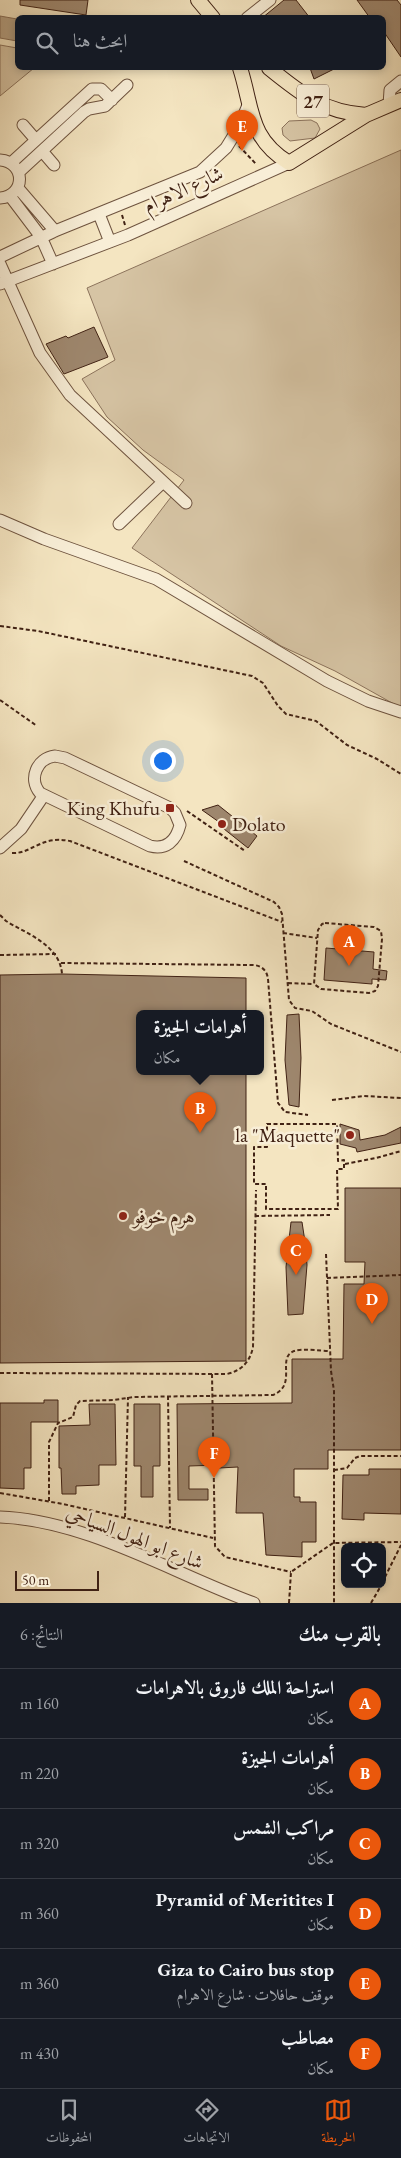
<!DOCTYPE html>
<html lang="ar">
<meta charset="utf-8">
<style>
:root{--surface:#171b24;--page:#20242c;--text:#f1f3f6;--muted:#9ea1a6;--line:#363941;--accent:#ea580c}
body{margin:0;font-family:"EB Garamond",Amiri,serif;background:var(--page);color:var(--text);direction:rtl}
.controls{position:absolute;right:15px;bottom:15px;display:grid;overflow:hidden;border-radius:8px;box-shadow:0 2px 8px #0003}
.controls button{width:45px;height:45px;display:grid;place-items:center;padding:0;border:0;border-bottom:1px solid var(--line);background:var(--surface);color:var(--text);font:25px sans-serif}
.scale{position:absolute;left:15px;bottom:12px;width:84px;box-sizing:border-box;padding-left:5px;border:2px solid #412214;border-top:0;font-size:14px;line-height:18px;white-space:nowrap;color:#412214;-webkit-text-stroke:4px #f8eed7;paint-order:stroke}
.you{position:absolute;left:162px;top:760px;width:18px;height:18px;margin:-12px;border:4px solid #fff;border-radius:50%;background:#1a73e8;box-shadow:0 0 0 8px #1a73e833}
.badge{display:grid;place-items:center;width:32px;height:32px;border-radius:50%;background:var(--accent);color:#fff;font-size:16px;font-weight:700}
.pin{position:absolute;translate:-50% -41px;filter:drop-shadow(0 1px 2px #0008)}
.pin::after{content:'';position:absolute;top:26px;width:18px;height:15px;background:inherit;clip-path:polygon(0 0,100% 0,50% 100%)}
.popup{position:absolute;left:136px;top:1010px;width:128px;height:65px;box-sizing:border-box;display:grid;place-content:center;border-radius:8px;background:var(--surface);filter:drop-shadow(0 1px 4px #0005);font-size:16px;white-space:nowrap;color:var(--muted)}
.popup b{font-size:19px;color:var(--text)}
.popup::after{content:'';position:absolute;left:50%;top:100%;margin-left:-10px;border:10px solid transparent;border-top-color:var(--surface)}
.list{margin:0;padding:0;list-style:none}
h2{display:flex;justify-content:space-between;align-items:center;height:65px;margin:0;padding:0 20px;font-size:21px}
h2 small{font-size:16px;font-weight:400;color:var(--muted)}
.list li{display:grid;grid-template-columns:32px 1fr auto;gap:15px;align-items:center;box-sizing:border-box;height:70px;padding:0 20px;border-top:1px solid var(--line)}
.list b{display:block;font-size:19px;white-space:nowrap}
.list p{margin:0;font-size:16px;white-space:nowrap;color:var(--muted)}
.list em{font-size:16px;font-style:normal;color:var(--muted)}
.icon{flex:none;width:28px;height:28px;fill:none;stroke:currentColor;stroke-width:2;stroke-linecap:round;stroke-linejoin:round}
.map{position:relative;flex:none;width:401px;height:1603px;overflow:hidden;direction:ltr}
.search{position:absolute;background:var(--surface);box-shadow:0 2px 8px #0003;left:15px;right:15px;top:15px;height:55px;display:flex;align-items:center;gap:12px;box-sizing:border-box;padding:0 18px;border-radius:8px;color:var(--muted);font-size:19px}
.sheet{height:485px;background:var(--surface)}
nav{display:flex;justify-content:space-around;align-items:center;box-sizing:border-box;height:70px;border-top:1px solid var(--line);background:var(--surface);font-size:14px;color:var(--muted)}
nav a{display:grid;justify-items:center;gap:2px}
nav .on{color:var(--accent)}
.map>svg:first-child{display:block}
.green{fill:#d6c4a4;stroke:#8c735c}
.water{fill:#b7a386;stroke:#886f58}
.building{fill:#9e876e;stroke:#412214}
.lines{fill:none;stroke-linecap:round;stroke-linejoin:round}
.minor-casing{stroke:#6e533f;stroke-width:13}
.major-casing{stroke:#412214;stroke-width:16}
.path{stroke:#412214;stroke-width:2;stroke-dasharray:4 2.5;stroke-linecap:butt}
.minor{stroke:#f8eed7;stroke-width:11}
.major{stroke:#f4e5c1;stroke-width:14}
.poi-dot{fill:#8f2418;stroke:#f8eed7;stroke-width:2}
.labels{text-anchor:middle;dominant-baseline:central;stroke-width:5;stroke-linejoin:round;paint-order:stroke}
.shield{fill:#f8eed7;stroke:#785f4e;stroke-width:1}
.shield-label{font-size:19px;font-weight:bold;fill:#412214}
.street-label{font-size:20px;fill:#412214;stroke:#f8eed7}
.poi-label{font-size:20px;fill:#412214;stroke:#f8eed7;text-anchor:end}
</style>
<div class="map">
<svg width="401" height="1603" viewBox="0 0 401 1603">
<rect width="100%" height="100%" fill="#f4e5c1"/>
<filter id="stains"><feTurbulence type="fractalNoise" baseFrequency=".004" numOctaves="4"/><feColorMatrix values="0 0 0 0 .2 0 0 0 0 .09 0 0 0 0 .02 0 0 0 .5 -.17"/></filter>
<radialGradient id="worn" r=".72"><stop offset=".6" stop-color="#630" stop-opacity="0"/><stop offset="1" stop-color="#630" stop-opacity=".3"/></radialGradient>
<!-- green -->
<path class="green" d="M0,45L17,48L18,68H34L0,96Z
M311,120L317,123L320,129L315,138L290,141L283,135L282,128L289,121Z
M401,150V708L335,671L281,646L132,548L184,480L143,450L107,417L82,379L115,360L87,288Z"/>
<!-- water -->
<path class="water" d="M0,16L17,19V41L0,38Z"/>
<!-- building -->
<path class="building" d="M20,0H88L86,15L20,5Z
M284,0H296L310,18H262Z
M357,0H397L401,5V57L384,32V18H370Z
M310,68H336L314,79Z
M94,327L108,357L64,374L46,344L66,336L68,338Z
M218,805L257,836L248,848L219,825V822L202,810Z
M326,948L374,952L373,969L387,971L386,980L372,979V984L324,980Z
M62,974L246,978V1014H140V1072H246V1361L0,1363V975Z
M299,1014L301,1058L299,1107L289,1105L285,1060L287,1015Z
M340,1124L359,1130L360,1140L385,1135L401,1127V1143L357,1152L356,1148L340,1144Z
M345,1188H401V1450H328V1469H294V1497H300V1502H316V1542H302V1557L266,1555L263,1513H236L238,1467L219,1468V1465L189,1466V1489H208V1500H178L177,1404L292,1403V1359H343L344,1284H364L365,1262H345Z
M291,1222H302L305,1242L307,1265L303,1314L288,1315L286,1267Z
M44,1400H58V1422H31V1468H24V1489L0,1488V1403H44Z
M89,1404H115L116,1465H99V1485L76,1486V1494H62L61,1468H59V1426L90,1425Z
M134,1404H160V1466H153V1497H141V1466H134Z
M369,1469H401V1514L364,1513V1520L342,1519L343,1475H369Z"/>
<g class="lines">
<!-- minor casing -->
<g class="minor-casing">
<path id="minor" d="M247,18L270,0
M389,105L390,90L401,81
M23,125L36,140
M42,151L54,165
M0,160C26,162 26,196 0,198
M11,163L92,89H101L112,100
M19,172L84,112L89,109L105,106L127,85
M18,188L55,231
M10,196L41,237L53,264
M99,214L110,242
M0,257L55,231L200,172L226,148L239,127L248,105
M0,264L40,353L70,395L186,503
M0,284L128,235L289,163
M0,520L44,539L156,579L327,681L368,701L401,712
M119,524L163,482
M55,756L65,758L170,808L175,813L180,825C176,841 166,850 150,846L40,793C28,779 37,758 55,756Z
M0,848L21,829L44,795
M0,1517C86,1520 174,1574 254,1603"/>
</g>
<!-- major casing -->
<g class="major-casing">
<path id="major" d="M198,0L213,18
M240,68C253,108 248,138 289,163L366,115L401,100
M269,68C301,94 323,112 366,115"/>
</g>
<!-- path -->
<path class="path" d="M239,146L256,164
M122,215L125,225
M0,626L38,631L252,676L263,683L278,706L286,714L316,721L347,745L377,759L401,774
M0,700L37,726
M187,811L245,851
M12,853C32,854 41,835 70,841L282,922
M184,861L274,902L279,907L282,914L289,1000L295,1008L312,1011L331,1024L401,1052
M0,915L6,921C27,934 60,945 62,974
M325,923L374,927L381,931L382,939L378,986L375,991L369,993L321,989L314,984L318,930L322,924Z
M283,933L317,938
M0,955L56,954
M61,963L252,965C261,965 267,970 268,979L278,1103L285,1112L308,1115
M288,983L314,984
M332,1100L364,1096L401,1098
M267,1124H337L338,1161L344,1160V1169H337L338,1209H266V1184H254V1147H267Z
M345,1164L376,1158L401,1151
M255,1216L330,1215
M326,1254L331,1371L334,1391V1603
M327,1278L401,1275
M0,1373L227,1374C241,1371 250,1362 253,1347L256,1190
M212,1374L215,1546L225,1557L291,1572
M168,1396L170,1528
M334,1470L347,1468L355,1458L360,1456H401
M0,1493L63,1504L213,1538
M49,1501V1442L58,1423L73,1417L76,1405L80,1401L114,1400L134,1397L273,1395C298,1385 276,1358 294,1351C303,1348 320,1351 330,1351
M125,1517L128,1397
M382,1583L401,1545
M289,1603L291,1572L333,1543L401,1542
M371,1603L382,1584"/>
<!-- minor -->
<use href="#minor" class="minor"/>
<!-- major -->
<use href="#major" class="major"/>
</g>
<!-- markers -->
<g class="poi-dot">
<rect x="165" y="803" width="10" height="10" rx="2.5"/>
<circle cx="222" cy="824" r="5"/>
<circle cx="350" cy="1135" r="5"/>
<circle cx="123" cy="1216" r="5"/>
</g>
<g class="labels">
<!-- shield labels -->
<rect class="shield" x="297" y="84.5" width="32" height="33" rx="4"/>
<g class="shield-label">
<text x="313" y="101">27</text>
</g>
<!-- street labels -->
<g class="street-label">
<text transform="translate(183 189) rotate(-24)">شارع الاهرام</text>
<text transform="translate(135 1537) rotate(21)">شارع ابو الهول السياحي</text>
</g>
<!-- poi labels -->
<g class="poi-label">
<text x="160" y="808">King Khufu</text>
<text x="232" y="824" text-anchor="start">Dolato</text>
<text x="340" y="1135">la "Maquette"</text>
<text x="133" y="1216" text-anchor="start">هرم خوفو</text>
</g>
</g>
<rect width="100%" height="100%" filter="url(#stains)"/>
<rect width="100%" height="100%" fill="url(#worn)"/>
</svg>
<div class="controls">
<button><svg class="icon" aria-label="locate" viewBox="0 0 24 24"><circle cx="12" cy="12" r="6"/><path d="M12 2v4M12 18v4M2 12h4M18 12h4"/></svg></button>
</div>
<div class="scale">50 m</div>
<div class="you"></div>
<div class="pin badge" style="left:349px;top:966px">A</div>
<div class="pin badge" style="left:200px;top:1133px">B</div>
<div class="popup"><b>أهرامات الجيزة</b>مكان</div>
<div class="pin badge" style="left:296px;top:1275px">C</div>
<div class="pin badge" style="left:372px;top:1324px">D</div>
<div class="pin badge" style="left:242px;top:151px">E</div>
<div class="pin badge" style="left:214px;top:1478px">F</div>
<div class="search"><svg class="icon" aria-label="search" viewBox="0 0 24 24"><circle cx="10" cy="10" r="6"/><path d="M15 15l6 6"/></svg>ابحث هنا</div>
</div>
<section class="sheet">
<h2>بالقرب منك<small>النتائج: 6</small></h2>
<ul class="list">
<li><span class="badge">A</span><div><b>استراحة الملك فاروق بالاهرامات</b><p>مكان</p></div><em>160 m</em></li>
<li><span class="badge">B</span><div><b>أهرامات الجيزة</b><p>مكان</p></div><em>220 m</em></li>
<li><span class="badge">C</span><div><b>مراكب الشمس</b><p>مكان</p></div><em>320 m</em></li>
<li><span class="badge">D</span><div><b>Pyramid of Meritites I</b><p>مكان</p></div><em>360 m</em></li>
<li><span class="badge">E</span><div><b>Giza to Cairo bus stop</b><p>موقف حافلات · شارع الاهرام</p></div><em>360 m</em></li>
<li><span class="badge">F</span><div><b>مصاطب</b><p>مكان</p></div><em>430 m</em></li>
</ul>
</section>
<nav>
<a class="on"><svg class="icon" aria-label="map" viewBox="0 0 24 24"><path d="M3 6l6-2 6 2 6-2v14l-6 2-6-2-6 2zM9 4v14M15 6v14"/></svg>الخريطة</a>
<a><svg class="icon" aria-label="directions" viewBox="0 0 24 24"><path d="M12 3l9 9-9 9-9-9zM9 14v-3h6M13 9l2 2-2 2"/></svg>الاتجاهات</a>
<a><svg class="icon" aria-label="saved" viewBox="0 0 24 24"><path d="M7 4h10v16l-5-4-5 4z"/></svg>المحفوظات</a>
</nav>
